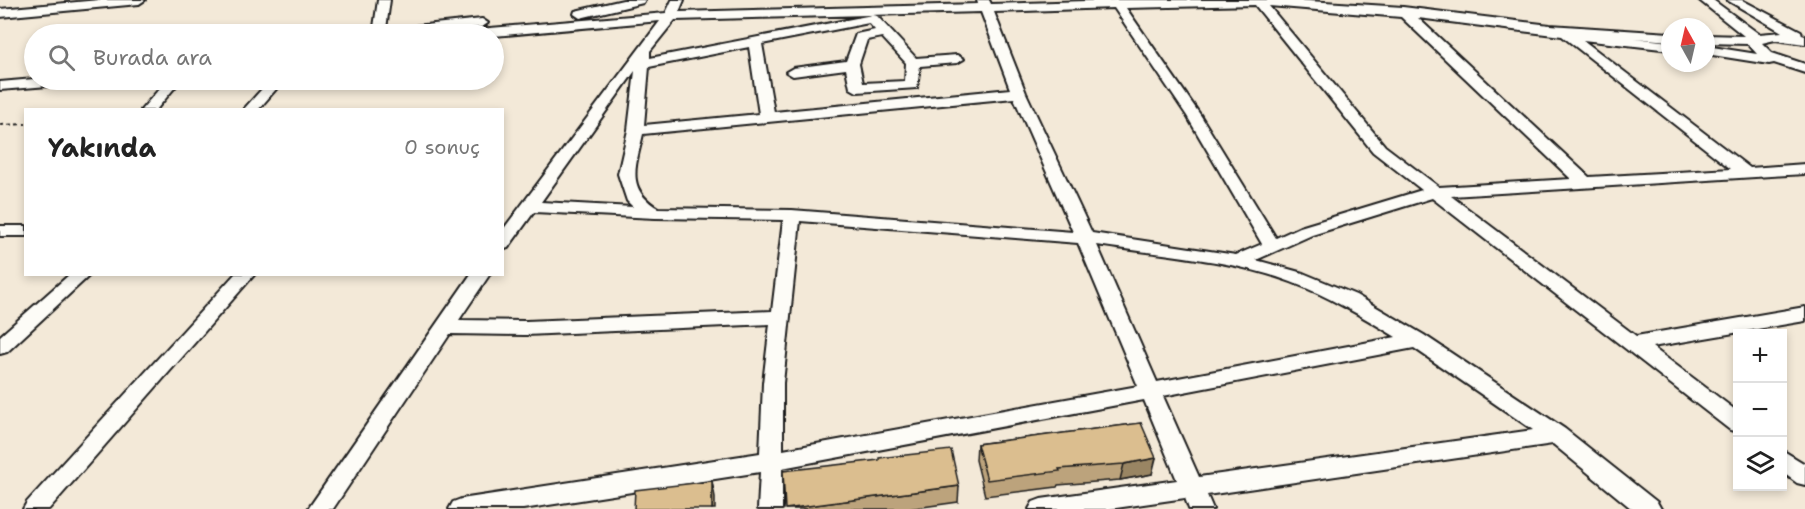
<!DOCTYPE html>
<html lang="tr">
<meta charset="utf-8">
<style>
:root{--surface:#fff;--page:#f2f2f2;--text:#222;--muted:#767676;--line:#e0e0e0}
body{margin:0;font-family:"Shantell Sans",sans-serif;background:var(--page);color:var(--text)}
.controls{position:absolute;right:18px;bottom:18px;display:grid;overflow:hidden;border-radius:0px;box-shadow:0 3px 9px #0003}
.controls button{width:54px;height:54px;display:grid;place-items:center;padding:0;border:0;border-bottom:2px solid var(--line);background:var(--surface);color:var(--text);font:30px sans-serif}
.compass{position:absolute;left:1661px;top:18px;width:54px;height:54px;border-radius:50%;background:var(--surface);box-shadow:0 3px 9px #0003;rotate:352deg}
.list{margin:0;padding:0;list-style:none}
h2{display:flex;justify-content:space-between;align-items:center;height:78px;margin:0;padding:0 24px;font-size:26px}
h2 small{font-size:20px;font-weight:400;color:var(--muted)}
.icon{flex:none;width:33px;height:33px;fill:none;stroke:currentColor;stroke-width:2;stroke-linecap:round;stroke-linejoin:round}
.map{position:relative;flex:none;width:1805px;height:509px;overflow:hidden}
.search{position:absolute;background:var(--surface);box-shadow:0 3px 9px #0003;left:24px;top:24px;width:480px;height:66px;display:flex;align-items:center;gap:15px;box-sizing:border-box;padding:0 21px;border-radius:33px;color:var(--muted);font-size:22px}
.panel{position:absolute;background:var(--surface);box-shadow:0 3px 9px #0003;left:24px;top:108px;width:480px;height:168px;border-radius:0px}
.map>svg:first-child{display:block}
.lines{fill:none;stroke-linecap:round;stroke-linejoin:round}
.minor-casing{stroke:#1c1c1c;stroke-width:4}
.path{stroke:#1c1c1c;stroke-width:2;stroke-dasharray:4 4;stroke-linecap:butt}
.minor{fill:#fdfcf7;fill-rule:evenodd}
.wall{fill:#bca37b;stroke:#1c1c1c;stroke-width:1.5}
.shaded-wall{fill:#998564;stroke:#1c1c1c;stroke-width:1.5}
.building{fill:#dbbe8f;stroke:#1c1c1c;stroke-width:1.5}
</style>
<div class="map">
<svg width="1805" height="509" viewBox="0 0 1805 509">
<rect width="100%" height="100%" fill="#f3e9d8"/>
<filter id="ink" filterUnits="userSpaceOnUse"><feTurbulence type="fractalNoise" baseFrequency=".0167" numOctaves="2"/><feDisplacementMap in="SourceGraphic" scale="12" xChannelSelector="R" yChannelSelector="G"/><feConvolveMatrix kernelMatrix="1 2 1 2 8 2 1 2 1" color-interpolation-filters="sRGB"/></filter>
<g filter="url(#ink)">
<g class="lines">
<!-- minor casing -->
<g class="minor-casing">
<path id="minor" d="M99,0H145L139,4L0,17V9Z
M378,0H390L386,29L482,19L488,23L482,27L412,34H373Z
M623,0H645L643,3L580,18L574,14L575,11Z
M672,0H684L679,12L978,4L977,0H989L991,4L1117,0H1293L1403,7L1550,25L1670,33V41L1634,38L1670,42V50L1583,40L1750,168L1805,164V174L1451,196L1636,336L1805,307V321L1652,347L1738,412V432L1730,430L1432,198L1312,235L1256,260L1303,273L1356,295L1424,335L1565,429L1657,502L1661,509H1632L1553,444L1207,495L1213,509H1189L1185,498L1109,509H1029L1033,502L1041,499L1177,480L1144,400L782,468V509H758L760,472L523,509H449L453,502L461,499L760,453L763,383L770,324L526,335L450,334L333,509H308L471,274H490L459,320L526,321L772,311L783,220L655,218L534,212L508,248L502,250V231L660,21L494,36L459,34L466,30L666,13ZM1255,5L1373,152L1422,190L1300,227L1276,238L1201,116L1126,8ZM1269,6L1401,17L1571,179L1439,187L1385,146ZM1114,8L1187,116L1262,244L1236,255L1092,233L1026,93L994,12ZM981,12L1010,89L774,112L762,44L869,23L875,30L856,34L846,61L793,68L786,72L793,76L846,69L850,88L857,92L917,88L920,66L957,63L964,59L957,55L916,58L877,16L872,15L650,58V51L675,20ZM1418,18L1562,36L1731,169L1589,177ZM882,37L906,63L905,81L863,83L859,64L867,40ZM749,47L759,114L644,125L649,67ZM635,71L628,130L618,174L627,201L633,207L541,202ZM1014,98L1073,232L792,210L658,208C625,188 636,166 643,134ZM800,221L1078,243L1138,386L783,450V383ZM1097,245C1161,255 1230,259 1291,282C1328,296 1362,316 1396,337L1157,382ZM1414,348L1533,430L1199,477L1163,396Z
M1699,0H1713L1759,34L1782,32L1727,0H1742L1801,31L1802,35L1805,36V44L1775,40L1762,43L1772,53L1805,64V73L1774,63L1769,64L1706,54V46L1757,54L1748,44L1706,43V35L1744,36Z
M34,79V80H79L72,84L0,90V82Z
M167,80H181L156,110H141Z
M270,80H284L258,110H243Z
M0,226H26V236H0Z
M70,274H91L7,352L0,354V336Z
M235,274H255L49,509H23L27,502Z
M1782,450L1805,464V485L1797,483L1782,472Z"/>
</g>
<!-- path -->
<path class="path" d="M0,125L26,124"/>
<!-- minor -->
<use href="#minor" class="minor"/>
</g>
<!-- wall -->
<path class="wall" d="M1141,423L1152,474L1120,480L1058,485L1057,487L985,496L976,460L977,444Z
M959,486L958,502L908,509H785Z"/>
<!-- shaded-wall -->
<path class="shaded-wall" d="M1156,458L1152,474L1120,480L1124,464Z
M712,481L715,497V509H712Z"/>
<!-- building -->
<path class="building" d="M1141,423L1156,458L1124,464L1059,469L1060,471L987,480L977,444Z
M951,450L959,486L785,509L783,471L879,460V458Z
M712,481V509H634L635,490Z"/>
</g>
</svg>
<div class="controls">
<button>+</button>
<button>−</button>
<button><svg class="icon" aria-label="layers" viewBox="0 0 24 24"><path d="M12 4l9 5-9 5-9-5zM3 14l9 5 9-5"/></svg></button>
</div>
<svg class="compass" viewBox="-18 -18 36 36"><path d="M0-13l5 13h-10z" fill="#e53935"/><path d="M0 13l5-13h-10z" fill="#767676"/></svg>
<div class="search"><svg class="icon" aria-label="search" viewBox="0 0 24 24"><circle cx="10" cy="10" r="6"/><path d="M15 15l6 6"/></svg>Burada ara</div>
<section class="panel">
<h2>Yakında<small>0 sonuç</small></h2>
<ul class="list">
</ul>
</section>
</div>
